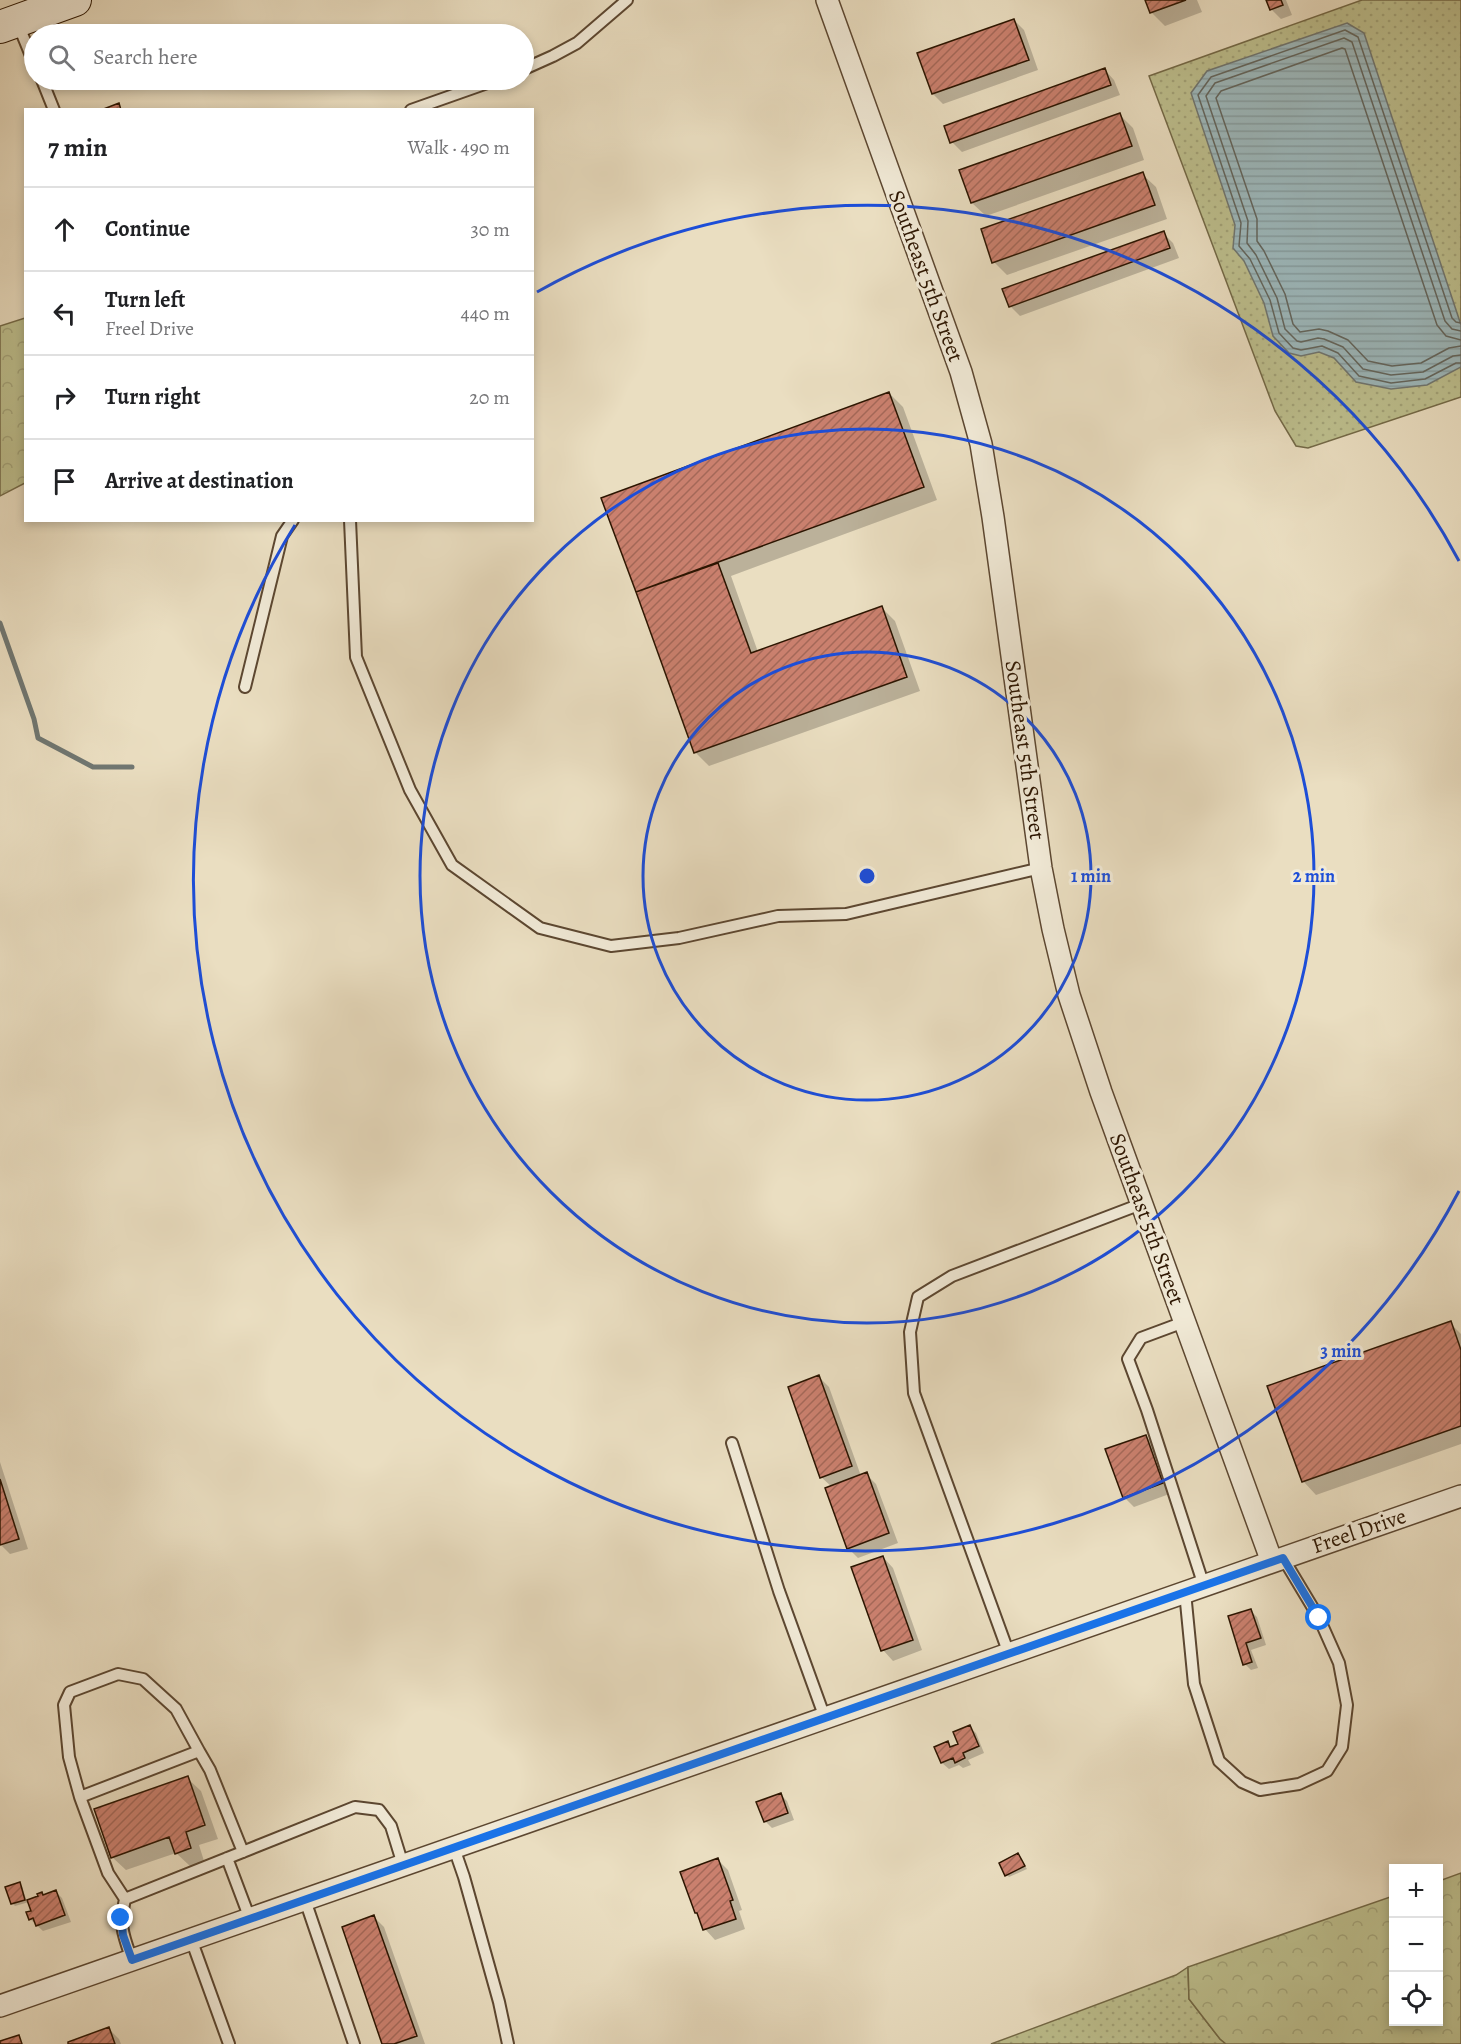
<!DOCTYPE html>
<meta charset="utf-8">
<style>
:root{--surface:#fff;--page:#f2f2f2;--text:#202124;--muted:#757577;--line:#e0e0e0}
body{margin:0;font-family:Alegreya,serif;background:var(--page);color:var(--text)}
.controls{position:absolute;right:18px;bottom:18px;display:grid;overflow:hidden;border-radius:0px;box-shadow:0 3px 9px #0003}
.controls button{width:54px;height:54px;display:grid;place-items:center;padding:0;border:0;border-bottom:2px solid var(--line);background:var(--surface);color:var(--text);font:30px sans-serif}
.stop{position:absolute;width:18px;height:18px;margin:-14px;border:4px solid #1a73e8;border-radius:50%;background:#fff}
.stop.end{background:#1a73e8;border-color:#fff;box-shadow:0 2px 6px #0008}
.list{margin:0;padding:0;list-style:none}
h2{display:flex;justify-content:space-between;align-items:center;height:78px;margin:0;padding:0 24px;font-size:26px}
h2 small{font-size:20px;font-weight:400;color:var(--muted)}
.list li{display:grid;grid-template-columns:39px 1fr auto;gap:18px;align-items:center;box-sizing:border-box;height:84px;padding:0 24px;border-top:2px solid var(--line)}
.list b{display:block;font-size:22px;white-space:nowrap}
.list p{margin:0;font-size:20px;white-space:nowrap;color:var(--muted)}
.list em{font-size:20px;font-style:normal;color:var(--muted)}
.icon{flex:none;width:33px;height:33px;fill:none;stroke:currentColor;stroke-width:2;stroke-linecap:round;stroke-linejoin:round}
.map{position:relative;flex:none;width:1461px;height:2044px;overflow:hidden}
.search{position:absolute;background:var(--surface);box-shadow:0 3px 9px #0003;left:24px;top:24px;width:510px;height:66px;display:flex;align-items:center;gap:15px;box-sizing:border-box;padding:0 21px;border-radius:33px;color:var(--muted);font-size:22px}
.panel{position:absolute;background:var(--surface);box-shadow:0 3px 9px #0003;left:24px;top:108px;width:510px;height:414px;border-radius:0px}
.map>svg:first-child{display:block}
.grass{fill:url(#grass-dots);stroke:#746a48;stroke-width:1.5}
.forest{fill:url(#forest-crowns);stroke:#746a48;stroke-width:1.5}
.water{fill:url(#water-rules);stroke:#707772;stroke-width:1.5}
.shadow{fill:#0003}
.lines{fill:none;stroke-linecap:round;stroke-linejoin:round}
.shore{stroke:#64675f;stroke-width:1.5}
.stream{stroke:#707772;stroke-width:5}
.building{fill:url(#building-hatch);stroke:#2c1501;stroke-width:1.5}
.service-casing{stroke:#5c4731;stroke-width:14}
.minor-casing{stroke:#5c4731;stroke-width:24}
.secondary-casing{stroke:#2c1501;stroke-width:34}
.service{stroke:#f1ead7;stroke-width:10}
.minor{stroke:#f1ead7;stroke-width:21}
.secondary{stroke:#f1ead7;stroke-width:32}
.route{stroke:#1a73e8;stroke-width:8}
.ring{fill:none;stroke:#1d4ed8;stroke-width:3}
.labels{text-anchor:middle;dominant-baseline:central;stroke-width:6;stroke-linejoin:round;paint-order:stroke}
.street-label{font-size:22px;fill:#2c1501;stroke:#f1ead7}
.centre{fill:#1d4ed8;stroke:#f1ead7;stroke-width:3}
.ring-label{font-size:18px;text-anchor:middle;font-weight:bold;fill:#1d4ed8;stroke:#f1ead7;stroke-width:6;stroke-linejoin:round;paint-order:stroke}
</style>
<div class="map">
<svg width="1461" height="2044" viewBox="0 0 1461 2044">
<defs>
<pattern id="grass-dots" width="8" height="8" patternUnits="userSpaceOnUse" patternTransform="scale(1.5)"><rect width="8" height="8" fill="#bdbf8e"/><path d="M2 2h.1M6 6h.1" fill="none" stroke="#a3a379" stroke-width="1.8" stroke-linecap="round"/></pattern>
<pattern id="forest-crowns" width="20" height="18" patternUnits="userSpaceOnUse" patternTransform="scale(1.5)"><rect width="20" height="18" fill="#bdbf8e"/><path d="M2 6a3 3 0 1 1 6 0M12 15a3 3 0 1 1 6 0" fill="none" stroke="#a3a379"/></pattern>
<pattern id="water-rules" width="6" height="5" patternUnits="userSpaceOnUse" patternTransform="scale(1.5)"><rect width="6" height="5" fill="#9db9bd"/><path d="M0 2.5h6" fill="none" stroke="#879ea1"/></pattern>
<pattern id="building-hatch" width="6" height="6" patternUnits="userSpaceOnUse" patternTransform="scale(1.5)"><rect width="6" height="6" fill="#ca806e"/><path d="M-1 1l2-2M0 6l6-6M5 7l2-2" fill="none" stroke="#a46858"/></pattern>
</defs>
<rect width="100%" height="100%" fill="#eadec1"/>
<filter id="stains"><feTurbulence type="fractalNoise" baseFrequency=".00333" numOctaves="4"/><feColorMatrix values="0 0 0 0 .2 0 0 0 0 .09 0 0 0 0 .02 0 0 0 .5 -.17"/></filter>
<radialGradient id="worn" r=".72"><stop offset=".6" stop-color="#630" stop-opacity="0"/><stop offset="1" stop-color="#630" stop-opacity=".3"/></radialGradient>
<!-- grass -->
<path class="grass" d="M1362,0H1461V397L1308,448L1296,446L1275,411L1149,76Z
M1188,1967L1189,1999L1220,2039L1226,2044H991L1176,1975Z"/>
<!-- forest -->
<path class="forest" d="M25,318V483L0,496V326Z
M1461,1873V2044H1226L1220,2039L1189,1999L1188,1967L1393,1896L1394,2022H1438L1439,1881Z"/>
<!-- water -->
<path class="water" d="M1347,23L1364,33L1461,325V367L1427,385L1391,389L1356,382L1334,358L1319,352L1301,356L1289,353L1273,336L1264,303L1244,261L1233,248L1235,225L1191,93L1207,71Z"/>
<!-- shadow -->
<path class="shadow" d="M1147,0H1197L1202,12L1165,26L1151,12Z
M1268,0H1286L1292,15L1281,19L1271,9Z
M1014,20L1024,30L1038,70L943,104L933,94L919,54Z
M1104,69L1114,80L1120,95L962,152L952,142Z
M1120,115L1133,128L1144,160L986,216L972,203L961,171Z
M1142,174L1156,187L1167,219L1007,275L994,262Z
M1163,233L1173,243L1179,258L1020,316L1010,306Z
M889,393L903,407L937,500L731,576L758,652L882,608L895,621L920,691L709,766L695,752L602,499Z
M1450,1323L1461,1334V1444L1316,1495L1303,1481Z
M819,1377L829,1387L861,1476L866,1474L876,1484L898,1543L858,1558L848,1548L832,1487L821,1477Z
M1146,1436L1156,1447L1172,1493L1134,1507L1124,1497Z
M0,1462L28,1549L10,1554L0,1544Z
M883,1557L893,1568L922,1650L893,1661L883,1650L853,1568Z
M1250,1610L1257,1617L1266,1645L1251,1650L1258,1668L1251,1670L1245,1664L1229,1617Z
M969,1727L976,1733L984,1753L968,1760L971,1765L963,1768L959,1765L949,1769L942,1763L936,1748L947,1743L952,1748L960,1745Z
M187,1778L201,1791L218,1839L199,1845L204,1861L190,1866L176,1853L126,1870L112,1857Z
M780,1794L787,1801L794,1820L772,1828L765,1821Z
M1018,1855L1027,1869L1009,1877L1007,1875Z
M718,1860L728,1870L742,1910L739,1911L745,1929L715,1940L705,1929L700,1917L696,1913Z
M20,1884L22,1886L27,1902L56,1892L62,1898L71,1922L43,1931L30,1919L32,1912L29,1902L15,1906L13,1904Z
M374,1917L384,1927L425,2044H384Z
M109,2029L119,2039L121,2044H70Z"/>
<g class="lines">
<!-- shore -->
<path class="shore" d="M1461,323L1456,322L1452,318L1358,37L1345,30L1211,77L1198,95L1241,223L1239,246L1250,259L1270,300L1279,333L1293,348L1301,350L1322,346L1338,353L1359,376L1391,383L1425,379L1456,363H1461
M1461,331L1452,329L1445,321L1352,42L1344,38L1215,83L1206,96L1248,221L1247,243L1256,255L1277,298L1285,329L1297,341L1301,342L1318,338L1324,339L1343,347L1363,369L1391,375L1423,372L1453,356L1461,355
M1461,340L1446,336L1437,325L1345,49L1342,48L1221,91L1216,98L1257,219V241L1264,251L1285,294L1293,324L1300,332L1319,329L1328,331L1348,340L1368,361L1392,366L1421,363L1449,348L1461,346"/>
<!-- stream -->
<path class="stream" d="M0,623L34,719L38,738L93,767H132"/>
</g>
<!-- building -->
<path class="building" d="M1145,0H1186L1150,13Z
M1266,0H1281L1283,5L1270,10Z
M1014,19L1029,60L932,94L917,53Z
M1105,68L1111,85L950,143L944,126Z
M119,103L121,110H101Z
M1120,113L1132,146L971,203L959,170Z
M1143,172L1155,205L992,263L981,229Z
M1164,231L1170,248L1009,307L1002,289Z
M889,392L924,487L636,592L601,498Z
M718,563L751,653L882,606L907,677L694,753L636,592Z
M1451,1321L1461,1350V1426L1302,1482L1267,1386Z
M819,1375L852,1466L820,1478L788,1387Z
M1146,1435L1163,1483L1123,1498L1105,1449Z
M867,1472L889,1533L847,1549L825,1488Z
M0,1479L19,1539L0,1545Z
M883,1556L913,1640L881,1651L851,1567Z
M1251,1609L1261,1638L1246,1643L1252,1662L1243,1665L1228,1616Z
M970,1725L979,1746L963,1753L965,1758L955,1763L953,1758L941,1763L934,1747L948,1741L950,1747L958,1744L953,1732Z
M188,1776L205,1825L186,1832L191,1848L175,1854L169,1837L111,1858L94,1809Z
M781,1793L788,1813L764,1822L756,1802Z
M1018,1853L1025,1866L1005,1876L999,1863Z
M718,1858L733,1900L730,1901L736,1919L703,1930L697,1913H695L680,1872Z
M20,1882L25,1900L11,1904L5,1887Z
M56,1890L65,1915L36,1926L33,1918L29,1920L26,1912L31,1911L27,1900L38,1896L37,1894L42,1892L43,1895Z
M374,1915L417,2036L394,2044H382L342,1927Z
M109,2027L115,2044H68V2042Z
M19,2035L22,2044H0V2041Z"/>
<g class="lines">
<!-- service casing -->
<g class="service-casing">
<path id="service" d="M18,24L34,63
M524,69L553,56L577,43L627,0
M42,80L54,110
M411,110L496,80
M350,520L356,657L410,790L452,865L540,928L611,946L679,938L778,916L846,914L1041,868
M245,687L282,536L293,520
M1184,1322L1141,1338L1128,1359L1147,1410L1204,1586
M732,1443L779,1591L825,1718
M1185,1592L1194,1684L1219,1761L1242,1782L1260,1790L1299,1784L1327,1771L1342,1747L1347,1705L1339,1663L1319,1618L1283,1558
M1009,1654L914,1393L910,1332L918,1297L952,1276L1141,1204
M80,1797L69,1757L64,1705L70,1692L118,1674L143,1679L176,1709L199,1751
M454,1848L464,1877L499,2002L508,2044
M227,1858L250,1919
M125,1899L108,1873L80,1797L199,1751L210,1770L243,1852
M305,1900L354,2044
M191,1939L229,2044
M132,1960C123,1934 119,1927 125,1899L355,1807L379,1810L391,1826L403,1865"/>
</g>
<!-- minor casing -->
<g class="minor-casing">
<path id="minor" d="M827,0L961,372L981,444L993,517L1041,868L1053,929L1069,995L1101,1092L1272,1562
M0,2006L1461,1496"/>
</g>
<!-- secondary casing -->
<g class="secondary-casing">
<path id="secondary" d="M0,27L75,0"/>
</g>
<!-- service -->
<use href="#service" class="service"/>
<!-- minor -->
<use href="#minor" class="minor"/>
<!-- secondary -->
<use href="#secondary" class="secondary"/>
</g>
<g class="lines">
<!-- route -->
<path class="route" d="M121,1918L123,1935L132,1960L1283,1558L1319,1618"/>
</g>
<!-- distance rings -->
<g class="ring">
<circle cx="867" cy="876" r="224"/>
<circle cx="867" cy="876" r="447"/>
<path d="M1459 1191A671 671 0 1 1 295 525M537 292A671 671 0 0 1 1459 561"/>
</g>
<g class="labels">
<!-- street labels -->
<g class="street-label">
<text transform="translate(926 276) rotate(70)">Southeast 5th Street</text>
<text transform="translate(1025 750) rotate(82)">Southeast 5th Street</text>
<text transform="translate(1147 1219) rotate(70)">Southeast 5th Street</text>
<text transform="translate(1359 1531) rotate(-19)">Freel Drive</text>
</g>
</g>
<circle cx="867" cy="876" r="9" class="centre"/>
<g class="ring-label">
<text x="1091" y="882">1 min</text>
<text x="1314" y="882">2 min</text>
<text x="1341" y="1357">3 min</text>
</g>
<rect width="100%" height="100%" filter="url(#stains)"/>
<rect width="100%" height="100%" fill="url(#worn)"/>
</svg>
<div class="controls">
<button>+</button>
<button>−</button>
<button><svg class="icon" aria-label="locate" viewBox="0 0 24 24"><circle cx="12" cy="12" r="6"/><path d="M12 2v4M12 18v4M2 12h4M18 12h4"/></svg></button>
</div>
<div class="stop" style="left:1319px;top:1618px"></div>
<div class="stop end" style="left:121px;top:1918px"></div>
<div class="search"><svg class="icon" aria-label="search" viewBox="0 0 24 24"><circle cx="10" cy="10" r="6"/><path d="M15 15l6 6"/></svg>Search here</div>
<section class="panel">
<h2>7 min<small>Walk · 490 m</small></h2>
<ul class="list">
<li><svg class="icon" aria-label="ahead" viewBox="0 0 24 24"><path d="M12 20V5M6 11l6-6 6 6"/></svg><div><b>Continue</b></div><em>30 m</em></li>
<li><svg class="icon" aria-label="left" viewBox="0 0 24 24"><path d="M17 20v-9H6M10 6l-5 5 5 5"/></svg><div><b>Turn left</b><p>Freel Drive</p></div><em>440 m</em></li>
<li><svg class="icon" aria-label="right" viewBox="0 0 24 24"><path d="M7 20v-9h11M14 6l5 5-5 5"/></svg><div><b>Turn right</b></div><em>20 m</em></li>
<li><svg class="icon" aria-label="arrive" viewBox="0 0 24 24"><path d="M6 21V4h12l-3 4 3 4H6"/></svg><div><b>Arrive at destination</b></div></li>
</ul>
</section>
</div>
